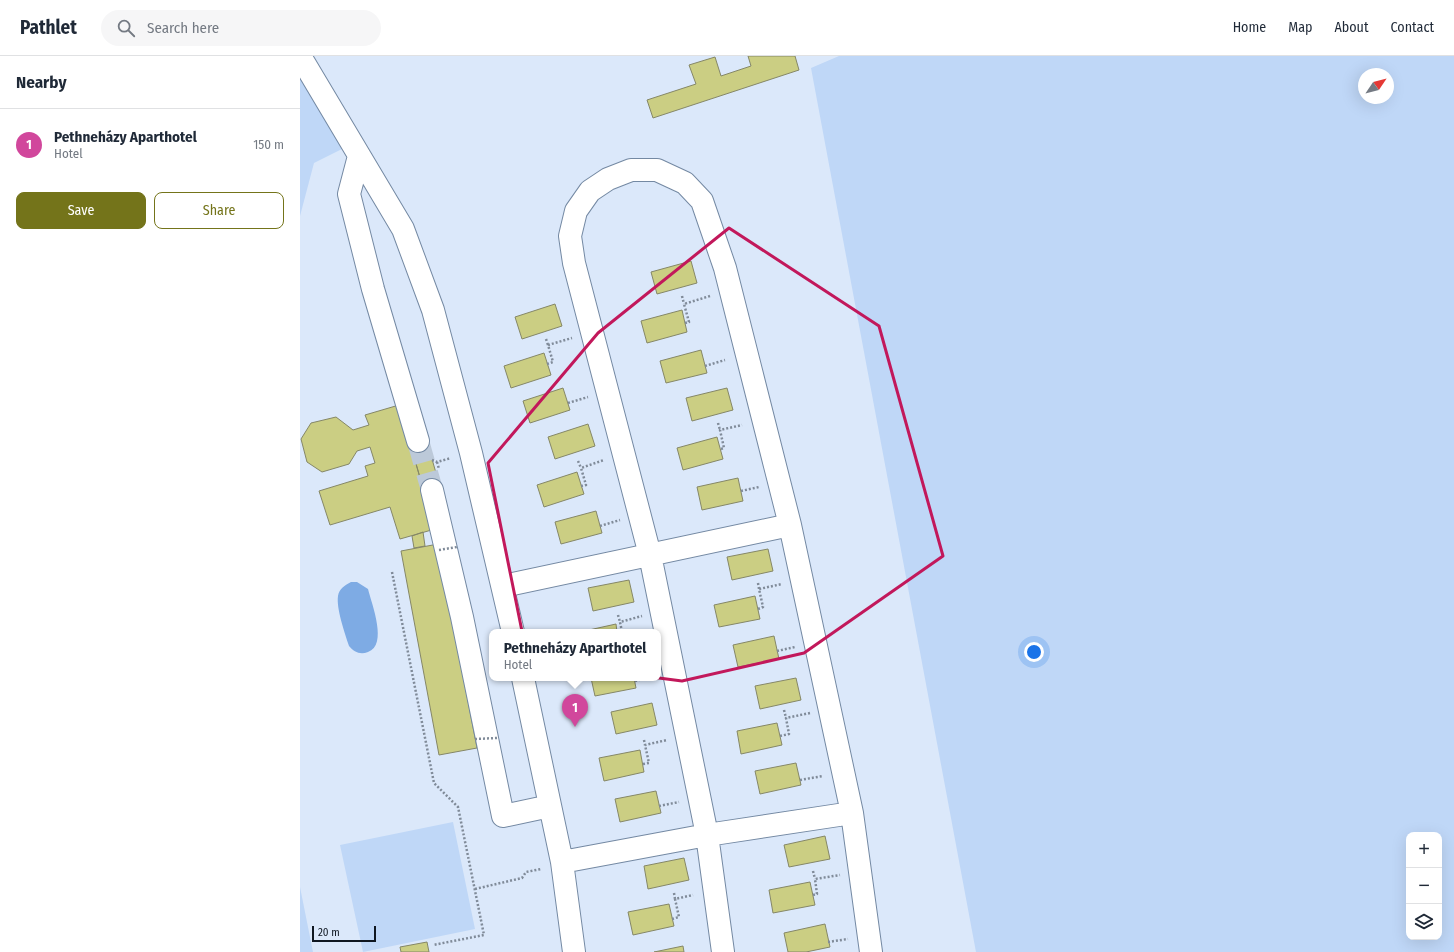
<!DOCTYPE html>
<meta charset="utf-8">
<style>
:root{--surface:#fff;--page:#f6f6f7;--text:#1f2937;--muted:#747a83;--line:#e0e1e3;--accent:#74741a}
body{margin:0;font-family:"Fira Sans Condensed",sans-serif;background:var(--page);color:var(--text)}
.controls{position:absolute;right:12px;bottom:12px;display:grid;overflow:hidden;border-radius:8px;box-shadow:0 4px 16px #0002}
.controls button{width:36px;height:36px;display:grid;place-items:center;padding:0;border:0;border-bottom:1px solid var(--line);background:var(--surface);color:var(--text);font:20px sans-serif}
.compass{position:absolute;left:1058px;top:12px;width:36px;height:36px;border-radius:50%;background:var(--surface);box-shadow:0 4px 16px #0002;rotate:55deg}
.scale{position:absolute;left:12px;bottom:10px;width:64px;box-sizing:border-box;padding-left:4px;border:2px solid #0f1721;border-top:0;font-size:11px;line-height:14px;white-space:nowrap;color:#0f1721;-webkit-text-stroke:3px #dbe8fa;paint-order:stroke}
.you{position:absolute;left:734px;top:596px;width:14px;height:14px;margin:-10px;border:3px solid #fff;border-radius:50%;background:#1a73e8;box-shadow:0 0 0 6px #1a73e833}
.badge{display:grid;place-items:center;width:26px;height:26px;border-radius:50%;background:var(--accent);color:#fff;font-size:13px;font-weight:700}
.pin{position:absolute;translate:-50% -33px;filter:drop-shadow(0 1px 2px #0008)}
.pin::after{content:'';position:absolute;top:21px;width:14px;height:12px;background:inherit;clip-path:polygon(0 0,100% 0,50% 100%)}
.popup{position:absolute;left:189px;top:573px;width:172px;height:52px;box-sizing:border-box;display:grid;place-content:center;border-radius:8px;background:var(--surface);filter:drop-shadow(0 1px 3px #0005);font-size:13px;white-space:nowrap;color:var(--muted)}
.popup b{font-size:15px;color:var(--text)}
.popup::after{content:'';position:absolute;left:50%;top:100%;margin-left:-8px;border:8px solid transparent;border-top-color:var(--surface)}
.list{margin:0;padding:0;list-style:none}
h2{display:flex;justify-content:space-between;align-items:center;height:52px;margin:0;padding:0 16px;font-size:17px}
h2 small{font-size:13px;font-weight:400;color:var(--muted)}
.list li{display:grid;grid-template-columns:26px 1fr auto;gap:12px;align-items:center;box-sizing:border-box;height:72px;padding:0 16px;border-top:1px solid var(--line)}
.list b{display:block;font-size:15px;white-space:nowrap}
.list p{margin:0;font-size:13px;white-space:nowrap;color:var(--muted)}
.list em{font-size:13px;font-style:normal;color:var(--muted)}
.actions{display:flex;gap:8px;padding:12px 16px}
.actions a{flex:1;padding:9px 0;border:1px solid var(--accent);border-radius:8px;text-align:center;font-size:14px;color:var(--accent)}
.actions .main{background:var(--accent);color:#fff}
.icon{flex:none;width:22px;height:22px;fill:none;stroke:currentColor;stroke-width:2;stroke-linecap:round;stroke-linejoin:round}
.map{position:relative;flex:none;width:1154px;height:896px;overflow:hidden}
header{display:flex;align-items:center;gap:24px;box-sizing:border-box;height:56px;padding:0 20px;background:var(--surface);border-bottom:1px solid var(--line)}
header strong{font-size:19px}
nav{display:flex;gap:22px;margin-inline-start:auto;font-size:14px}
.search{width:280px;height:36px;background:var(--page);display:flex;align-items:center;gap:10px;box-sizing:border-box;padding:0 14px;border-radius:22px;color:var(--muted);font-size:15px}
main{display:flex}
aside{flex:1;background:var(--surface)}
.map>svg:first-child{display:block}
.green{fill:#bfd7f7;fill-rule:evenodd}
.water{fill:#7eabe4}
.building{fill:#cbce83;stroke:#858767}
.lines{fill:none;stroke-linecap:round;stroke-linejoin:round}
.minor-tunnel{stroke:#bcc9d9;stroke-width:22;stroke-dasharray:22 11;stroke-linecap:butt}
.minor-casing{stroke:#7489a3;stroke-width:24}
.path{stroke:#808b99;stroke-width:2.5;stroke-dasharray:2 2;stroke-linecap:butt}
.minor{stroke:#fff;stroke-width:22}
.path-bridge{stroke:#808b99;stroke-width:2.5;stroke-dasharray:2 2;stroke-linecap:butt}
.marked{fill:none;stroke:#c2185b;stroke-width:3;stroke-linejoin:round}
</style>
<header>
<strong>Pathlet</strong>
<div class="search"><svg class="icon" aria-label="search" viewBox="0 0 24 24"><circle cx="10" cy="10" r="6"/><path d="M15 15l6 6"/></svg>Search here</div>
<nav><a>Home</a><a>Map</a><a>About</a><a>Contact</a></nav>
</header>
<main>
<aside>
<h2>Nearby<small></small></h2>
<ul class="list">
<li><span class="badge" style="background:#d1479c">1</span><div><b>Pethneházy Aparthotel</b><p>Hotel</p></div><em>150 m</em></li>
</ul>
<div class="actions"><a class="main">Save</a><a>Share</a></div>
</aside>
<div class="map">
<svg width="1154" height="896" viewBox="0 0 1154 896">
<rect width="100%" height="100%" fill="#dbe8fa"/>
<!-- green -->
<path class="green" d="M539,0H1154V896H676L511,12ZM1064,18H1088V42H1064ZM1109,779H1139V881H1109Z
M0,7L44,92L14,107L0,160Z
M153,766L175,873L63,896L40,789Z
M0,831L13,896H0Z"/>
<!-- water -->
<path class="water" d="M51,526H57L68,533C72,549 88,589 68,596C60,599 54,596 49,590C45,578 36,552 38,540C39,533 45,529 51,526Z"/>
<!-- building -->
<path class="building" d="M448,0H495L499,14L353,62L347,44L396,28L389,9L415,1L421,20L451,10Z
M391,205L397,227L357,238L351,216Z
M255,248L262,270L222,283L215,261Z
M382,254L387,276L347,287L341,265Z
M401,294L407,317L366,327L360,305Z
M244,297L251,319L211,332L204,310Z
M263,332L270,354L230,367L223,345Z
M427,332L433,354L392,365L386,342Z
M99,349L135,473L100,483L90,451L30,469L19,435L68,420L65,410L75,407L70,391L57,395L49,408L22,416L7,406L1,383L11,367L36,361L53,374L69,369L65,359Z
M288,368L295,390L255,403L248,381Z
M417,381L423,403L383,414L377,392Z
M126,382L140,431L124,436L110,387Z
M277,416L284,438L244,451L237,429Z
M438,422L443,445L402,454L397,431Z
M296,455L302,477L261,488L255,466Z
M123,476L125,490L114,492L112,480Z
M138,488L177,692L139,699L101,495Z
M468,493L473,515L432,524L427,501Z
M329,524L334,546L293,555L288,532Z
M455,540L460,563L419,571L414,549Z
M316,568L317,576H280Z
M474,580L479,603L438,611L433,589Z
M291,622H334L336,632L295,640Z
M496,622L501,644L460,653L455,630Z
M352,647L357,669L316,678L311,656Z
M477,667L482,689L441,698L437,675Z
M340,694L344,716L304,725L299,702Z
M496,707L501,729L460,738L455,715Z
M356,735L361,757L320,766L315,743Z
M525,780L530,803L489,811L484,789Z
M384,802L389,824L348,833L344,810Z
M510,826L515,849L473,857L469,834Z
M369,848L374,870L333,879L328,856Z
M525,868L530,891L506,896H488L484,877Z
M127,886L129,896H101L100,891Z
M383,890L384,896H354Z"/>
<g class="lines">
<!-- minor-tunnel -->
<path class="minor-tunnel" d="M118,385L132,434"/>
<!-- minor casing -->
<g class="minor-casing">
<path id="minor" d="M0,0L103,173L133,254L171,397L213,576
M59,100L49,138L73,233L118,385
M132,434L162,561L203,760L250,750
M203,530L490,469
M223,622L262,806L274,896
M262,806L407,779L552,757
M423,896L407,779L350,499L274,207L270,180L276,155L290,135L308,123L331,114H357L385,127L402,145L425,212L490,469L552,757L571,896"/>
</g>
<!-- path -->
<path class="path" d="M382,240L384,248
M385,267L389,266L384,248L410,240
M246,283L248,289
M247,308L253,306L248,289L272,282
M405,310L425,304
M268,347L288,341
M418,367L420,374
M421,393L424,392L420,374L442,369
M132,404L137,406L151,402
M278,405L281,412
M137,406L139,413
M281,430L286,429L281,412L304,404
M441,435L459,431
M300,470L320,464
M92,516L134,727L158,751L184,879L133,889
M458,527L459,533
M458,553L463,551L459,533L482,528
M318,559L320,566
M322,576L320,566L342,560
M477,595L495,591
M335,625L347,622
M484,654L486,662
M480,680L489,678L486,662L510,657
M344,684L345,689
M343,708L349,707L345,689L367,684
M500,724L523,720
M359,750L379,746
M513,815L515,823
M175,833L222,822L226,816L241,813
M374,837L375,843
M513,839L517,838L515,823L540,819
M372,863L379,861L375,843L393,839
M528,886L548,883"/>
<!-- minor -->
<use href="#minor" class="minor"/>
<!-- path-bridge -->
<path class="path-bridge" d="M139,494L157,491
M175,683L197,682"/>
</g>
<!-- marked area -->
<path class="marked" d="M429,172L579,270L643,500L504,597L382,625L228,605L188,407L298,277Z"/>
</svg>
<div class="controls">
<button>+</button>
<button>−</button>
<button><svg class="icon" aria-label="layers" viewBox="0 0 24 24"><path d="M12 4l9 5-9 5-9-5zM3 14l9 5 9-5"/></svg></button>
</div>
<svg class="compass" viewBox="-18 -18 36 36"><path d="M0-13l5 13h-10z" fill="#e53935"/><path d="M0 13l5-13h-10z" fill="#747a83"/></svg>
<div class="scale">20 m</div>
<div class="you"></div>
<div class="pin badge" style="left:275px;top:671px;background:#d1479c">1</div>
<div class="popup"><b>Pethneházy Aparthotel</b>Hotel</div>
</div>
</main>
